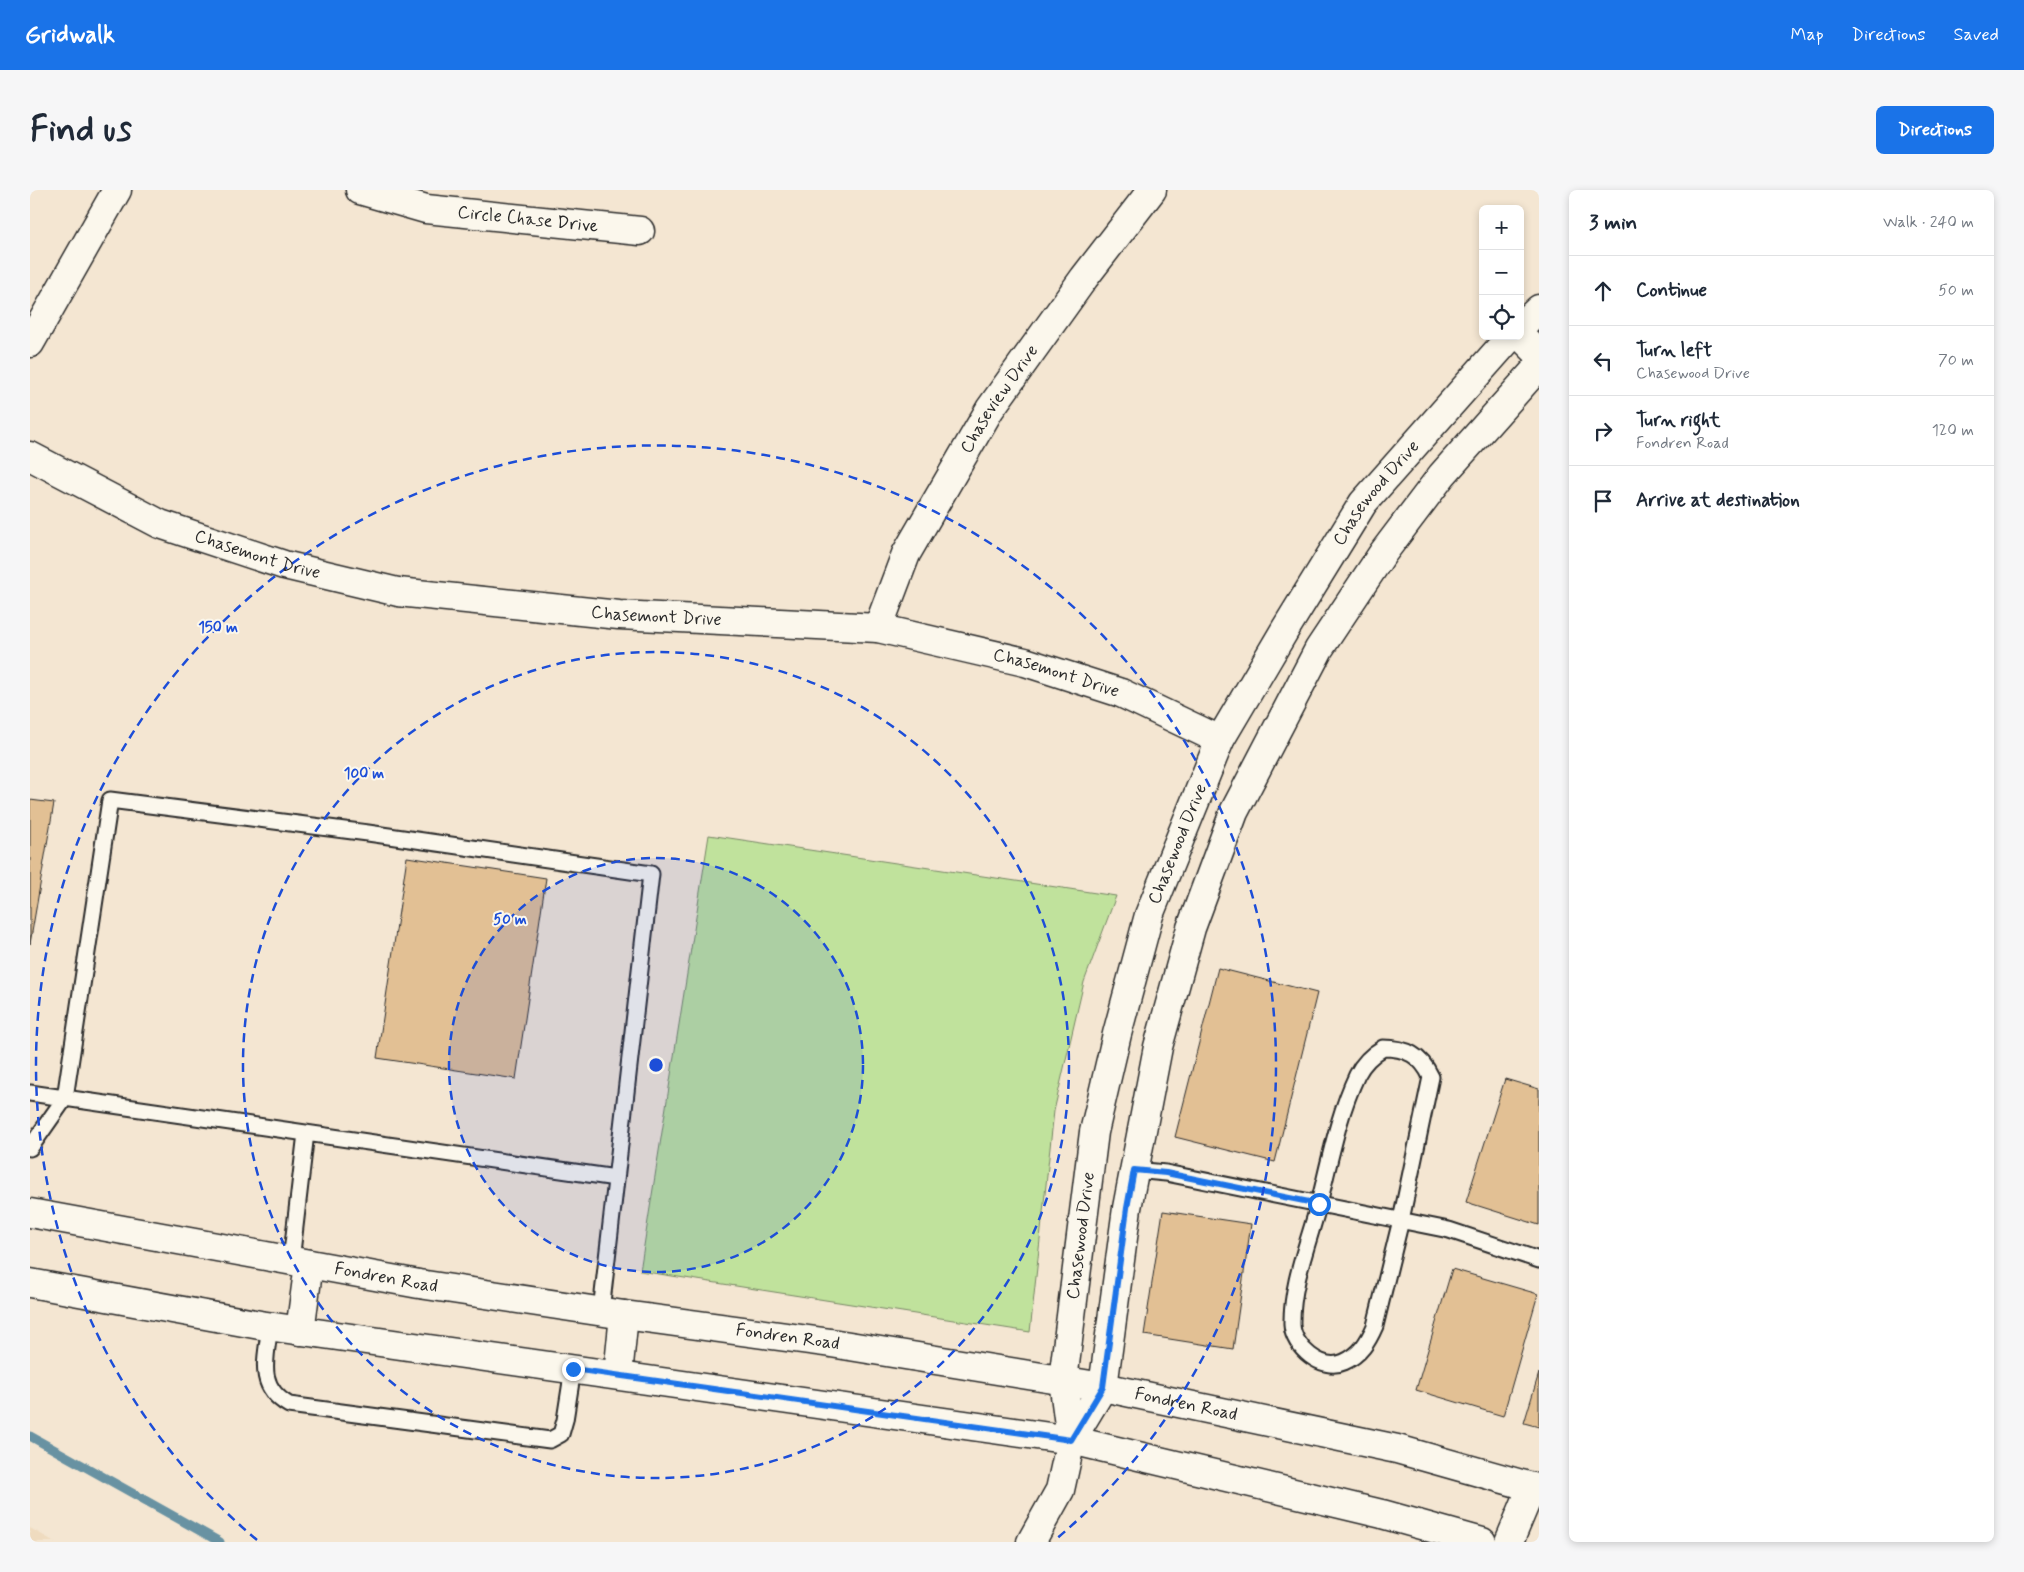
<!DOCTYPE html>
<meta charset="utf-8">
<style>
:root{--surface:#fff;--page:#f6f6f7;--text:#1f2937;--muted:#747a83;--line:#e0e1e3;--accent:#1a73e8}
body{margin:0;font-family:Mynerve,sans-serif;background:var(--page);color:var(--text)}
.controls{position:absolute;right:15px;top:15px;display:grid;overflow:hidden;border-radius:8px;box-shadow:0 2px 8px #0003}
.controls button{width:45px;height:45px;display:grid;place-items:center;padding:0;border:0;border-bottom:1px solid var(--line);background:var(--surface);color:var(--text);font:25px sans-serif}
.stop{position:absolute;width:15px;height:15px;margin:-11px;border:4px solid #1a73e8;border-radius:50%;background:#fff}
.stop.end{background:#1a73e8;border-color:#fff;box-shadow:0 1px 5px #0008}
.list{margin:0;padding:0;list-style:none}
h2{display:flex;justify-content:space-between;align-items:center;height:65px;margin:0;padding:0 20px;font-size:21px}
h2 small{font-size:16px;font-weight:400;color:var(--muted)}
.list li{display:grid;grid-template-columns:32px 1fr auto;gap:15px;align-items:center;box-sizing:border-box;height:70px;padding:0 20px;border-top:1px solid var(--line)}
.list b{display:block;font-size:19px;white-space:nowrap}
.list p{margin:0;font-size:16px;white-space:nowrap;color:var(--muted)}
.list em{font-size:16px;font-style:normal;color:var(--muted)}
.icon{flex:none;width:28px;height:28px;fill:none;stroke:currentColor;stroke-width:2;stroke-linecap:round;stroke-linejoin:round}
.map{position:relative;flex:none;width:1509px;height:1352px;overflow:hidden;border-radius:8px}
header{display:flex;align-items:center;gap:30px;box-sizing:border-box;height:70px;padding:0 25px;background:var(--accent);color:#fff}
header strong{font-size:24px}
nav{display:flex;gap:28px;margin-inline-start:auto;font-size:18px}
.intro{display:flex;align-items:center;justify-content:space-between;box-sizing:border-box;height:120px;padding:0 30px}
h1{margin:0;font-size:35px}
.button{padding:12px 22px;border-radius:8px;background:var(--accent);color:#fff;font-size:18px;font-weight:700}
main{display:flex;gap:30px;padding:0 30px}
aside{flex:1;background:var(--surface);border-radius:8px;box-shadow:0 2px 8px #0003}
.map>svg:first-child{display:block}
.built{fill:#efdbbf}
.green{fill:#c0e29c;stroke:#768664}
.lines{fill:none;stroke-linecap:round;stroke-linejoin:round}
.stream{stroke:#6792a2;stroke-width:9}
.building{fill:#e2c094;stroke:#2b2b2b}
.lane-casing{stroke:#2b2b2b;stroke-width:19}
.street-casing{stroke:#2b2b2b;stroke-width:31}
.secondary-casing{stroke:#2b2b2b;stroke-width:31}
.lane{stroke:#fbf7ec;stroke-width:15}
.street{stroke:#fbf7ec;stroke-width:28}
.secondary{stroke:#fbf7ec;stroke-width:28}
.route{stroke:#1a73e8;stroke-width:6}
.ring{fill:none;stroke:#1d4ed8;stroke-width:2.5;stroke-dasharray:9 6}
.labels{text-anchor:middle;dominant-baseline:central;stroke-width:4;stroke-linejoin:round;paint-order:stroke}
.street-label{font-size:18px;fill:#2b2b2b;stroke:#fbf7ec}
.centre{fill:#1d4ed8;stroke:#fbf7ec;stroke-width:2.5}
.ring-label{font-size:15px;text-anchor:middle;font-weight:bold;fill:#1d4ed8;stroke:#fbf7ec;stroke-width:4;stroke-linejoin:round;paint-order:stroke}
</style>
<header>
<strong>Gridwalk</strong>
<nav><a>Map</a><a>Directions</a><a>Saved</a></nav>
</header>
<div class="intro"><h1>Find us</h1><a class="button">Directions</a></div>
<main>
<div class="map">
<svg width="1509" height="1352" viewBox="0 0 1509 1352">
<rect width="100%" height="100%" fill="#f4e6d2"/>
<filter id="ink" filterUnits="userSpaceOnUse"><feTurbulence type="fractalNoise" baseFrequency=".02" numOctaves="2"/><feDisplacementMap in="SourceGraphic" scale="10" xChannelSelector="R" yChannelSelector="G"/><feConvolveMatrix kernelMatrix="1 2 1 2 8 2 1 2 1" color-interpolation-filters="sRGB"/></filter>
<g filter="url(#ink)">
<!-- built -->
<path class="built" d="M0,1338L25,1352H0Z"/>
<!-- green -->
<path class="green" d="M679,645L1086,706L1054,792L1024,921L1000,1142L610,1081Z"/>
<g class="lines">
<!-- stream -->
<path class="stream" d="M0,1246L190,1352"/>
</g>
<!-- building -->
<path class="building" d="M0,610L24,613L0,754Z
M377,667L516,688L486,889L347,868Z
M1188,778L1287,803L1245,972L1145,947Z
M1475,889L1509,899V1035L1436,1012Z
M1133,1021L1221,1034L1203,1159L1114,1145Z
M1422,1079L1508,1104L1473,1226L1386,1200Z
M1509,1183V1237L1494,1233Z"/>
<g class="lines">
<!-- lane casing -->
<g class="lane-casing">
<path id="lane" d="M1353,858C1376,858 1391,865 1401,887L1371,1030L1345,1136C1338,1152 1330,1165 1314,1172C1292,1182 1263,1157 1262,1135C1261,1094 1279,1052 1289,1013C1300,970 1308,925 1327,885C1333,873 1341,865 1353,858Z
M0,903L586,988
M0,958L35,908L80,610L338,643L621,684L571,1121
M1104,980L1136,983L1419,1040L1509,1070
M261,1071L276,943
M240,1136C236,1169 226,1196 259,1215L520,1250L531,1244L535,1230L543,1179"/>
</g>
<!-- street casing -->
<g class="street-casing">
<g id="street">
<path id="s1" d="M330,0L396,19L610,41"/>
<path d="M0,153L87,0"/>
<path id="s2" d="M0,266L130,334L254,375L368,402L589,425L848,438L995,472L1091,503L1190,550"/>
<path id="s3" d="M848,438L876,364L960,219L1054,88L1122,0"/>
<path d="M1001,1352L1030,1300L1041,1250"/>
</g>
</g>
<!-- secondary casing -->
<g class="secondary-casing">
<g id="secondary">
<path d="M1490,137L1509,119"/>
<path d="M1490,145L1509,164"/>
<path id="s4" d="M0,1023L389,1094L594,1125L801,1153L1073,1197L1367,1259L1509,1299"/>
<path d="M0,1093L230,1135L1041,1250L1352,1324L1452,1352"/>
<path d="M270,1141L279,1074"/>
<path d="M588,1185L594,1125"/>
<path id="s5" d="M1041,1250L1033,1190L1064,942L1087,844L1119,725L1190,550L1256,438L1333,313L1481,146"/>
<path d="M1041,1250L1073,1197L1097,1018L1128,857L1161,738L1204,622L1289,459L1353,363L1412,285L1509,176"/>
<path d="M1479,1352L1502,1297"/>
</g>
</g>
<!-- lane -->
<use href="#lane" class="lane"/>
<!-- street -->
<use href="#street" class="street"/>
<!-- secondary -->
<use href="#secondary" class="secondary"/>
</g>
</g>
<g class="lines" filter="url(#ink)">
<!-- route -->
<path class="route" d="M543,1179L1041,1250L1073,1197L1097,1018L1104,980L1136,983L1289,1014"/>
</g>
<!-- distance rings -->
<circle cx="626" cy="875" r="207" fill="#1d4ed8" fill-opacity=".12"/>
<g class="ring">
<circle cx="626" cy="875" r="207"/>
<circle cx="626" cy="875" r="413"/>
<path d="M227 1350A620 620 0 1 1 1025 1350"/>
</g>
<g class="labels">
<!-- street labels -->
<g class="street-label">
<text stroke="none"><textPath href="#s1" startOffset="171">Circle Chase Drive</textPath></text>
<text stroke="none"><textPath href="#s3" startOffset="260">Chaseview Drive</textPath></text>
<text stroke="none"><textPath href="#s5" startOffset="1016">Chasewood Drive</textPath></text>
<text stroke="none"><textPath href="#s2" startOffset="249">Chasemont Drive</textPath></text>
<text stroke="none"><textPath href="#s2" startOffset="654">Chasemont Drive</textPath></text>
<text stroke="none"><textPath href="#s2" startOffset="1060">Chasemont Drive</textPath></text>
<text stroke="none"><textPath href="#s5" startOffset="611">Chasewood Drive</textPath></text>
<text stroke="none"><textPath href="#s5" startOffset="206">Chasewood Drive</textPath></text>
<text stroke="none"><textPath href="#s4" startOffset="362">Fondren Road</textPath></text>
<text stroke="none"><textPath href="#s4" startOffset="768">Fondren Road</textPath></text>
<text stroke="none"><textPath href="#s4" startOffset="1172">Fondren Road</textPath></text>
</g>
</g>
<circle cx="626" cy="875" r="8" class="centre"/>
<g class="ring-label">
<text x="188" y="442">150 m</text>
<text x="334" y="588">100 m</text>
<text x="480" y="734">50 m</text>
</g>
</svg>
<div class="controls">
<button>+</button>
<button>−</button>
<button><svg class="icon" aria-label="locate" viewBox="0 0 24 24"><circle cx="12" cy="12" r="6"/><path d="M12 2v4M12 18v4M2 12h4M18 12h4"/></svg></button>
</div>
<div class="stop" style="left:1289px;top:1014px"></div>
<div class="stop end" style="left:543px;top:1179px"></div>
</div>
<aside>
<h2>3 min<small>Walk · 240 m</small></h2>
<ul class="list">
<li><svg class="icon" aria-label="ahead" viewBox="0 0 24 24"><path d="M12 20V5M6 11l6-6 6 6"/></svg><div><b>Continue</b></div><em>50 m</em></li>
<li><svg class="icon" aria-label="left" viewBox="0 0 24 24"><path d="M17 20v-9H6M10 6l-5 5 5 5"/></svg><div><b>Turn left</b><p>Chasewood Drive</p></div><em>70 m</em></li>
<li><svg class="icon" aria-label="right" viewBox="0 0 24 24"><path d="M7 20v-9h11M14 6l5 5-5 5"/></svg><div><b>Turn right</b><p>Fondren Road</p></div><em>120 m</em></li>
<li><svg class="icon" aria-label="arrive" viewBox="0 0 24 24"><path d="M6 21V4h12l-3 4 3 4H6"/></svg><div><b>Arrive at destination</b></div></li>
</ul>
</aside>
</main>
